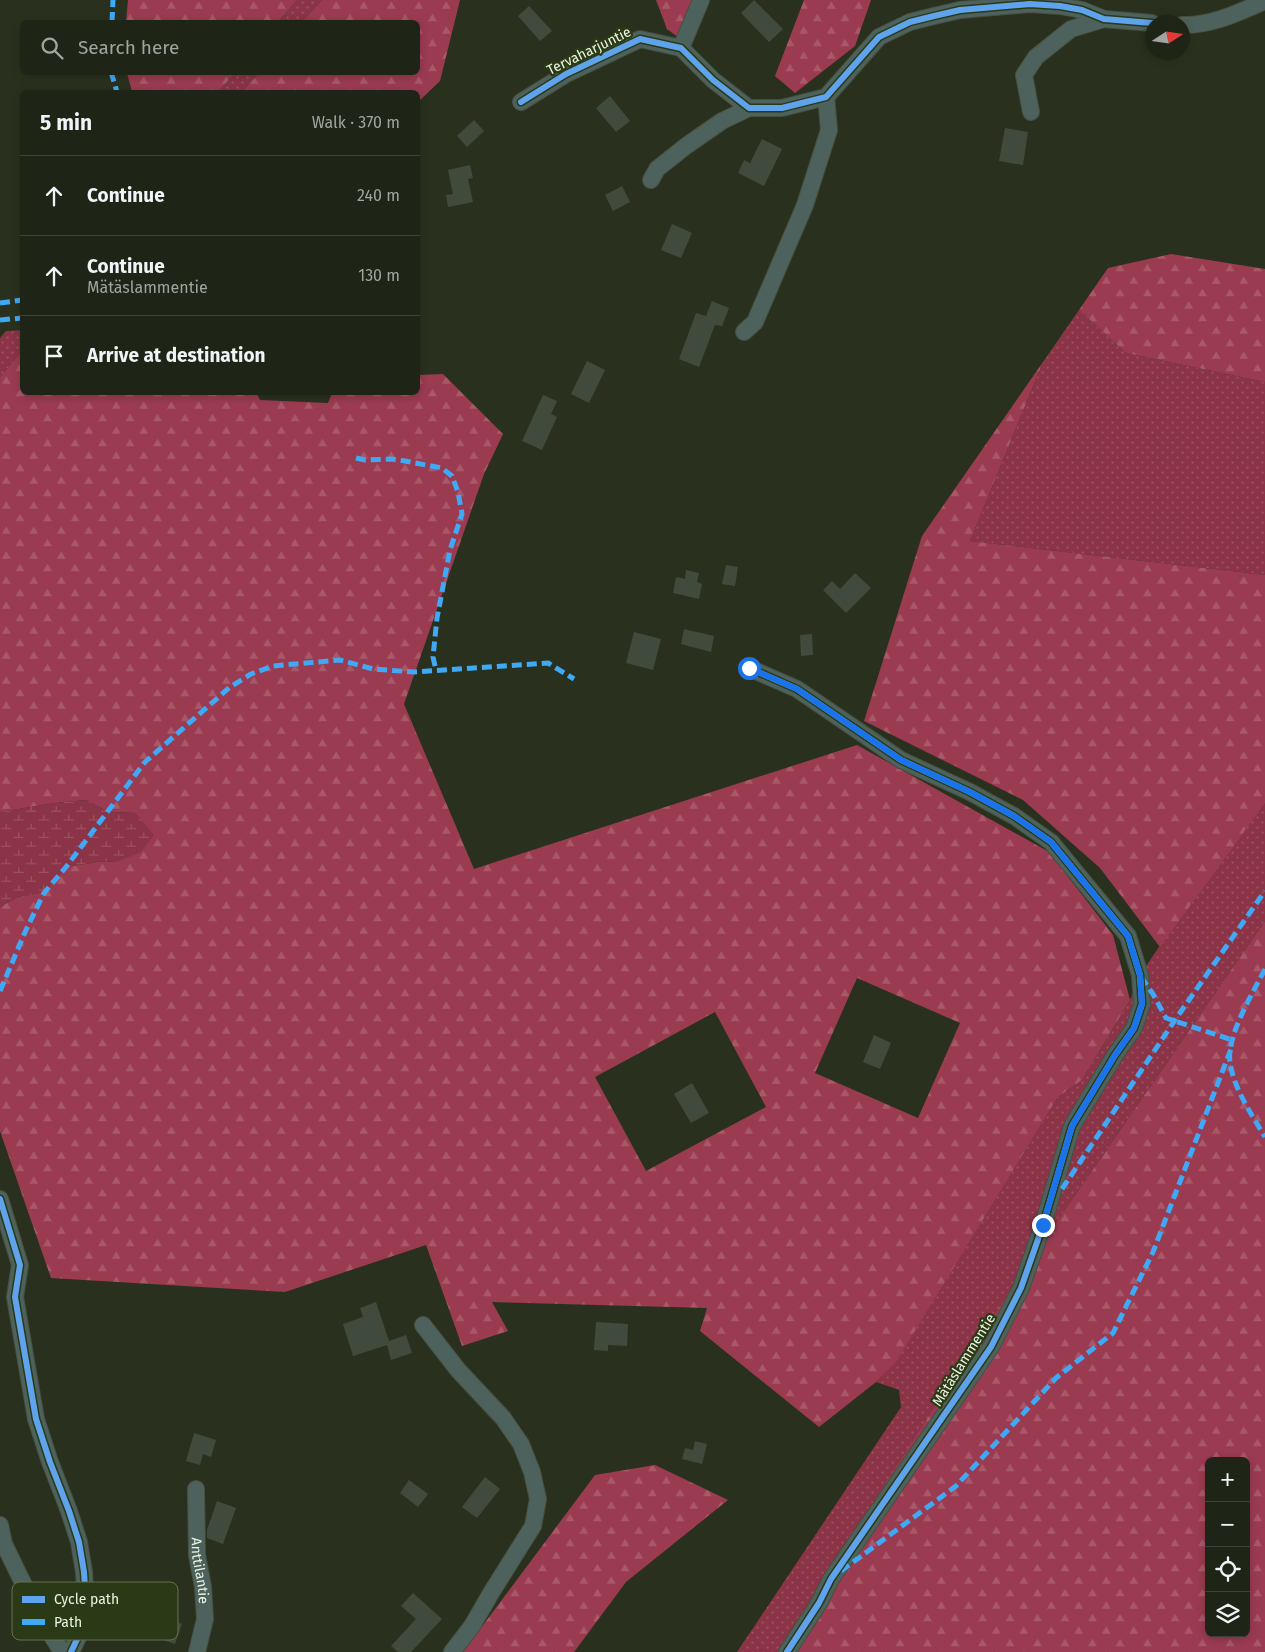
<!DOCTYPE html>
<meta charset="utf-8">
<style>
:root{--surface:#1f2516;--page:#272d1f;--text:#f1f3f6;--muted:#a1a5a1;--line:#3c4235}
body{margin:0;font-family:"Fira Sans",sans-serif;background:var(--page);color:var(--text)}
.controls{position:absolute;right:15px;bottom:15px;display:grid;overflow:hidden;border-radius:8px;box-shadow:0 2px 8px #0003}
.controls button{width:45px;height:45px;display:grid;place-items:center;padding:0;border:0;border-bottom:1px solid var(--line);background:var(--surface);color:var(--text);font:25px sans-serif}
.compass{position:absolute;left:1145px;top:15px;width:45px;height:45px;border-radius:50%;background:var(--surface);box-shadow:0 2px 8px #0003;rotate:78deg}
.stop{position:absolute;width:15px;height:15px;margin:-11px;border:4px solid #1a73e8;border-radius:50%;background:#fff}
.stop.end{background:#1a73e8;border-color:#fff;box-shadow:0 1px 5px #0008}
.list{margin:0;padding:0;list-style:none}
h2{display:flex;justify-content:space-between;align-items:center;height:65px;margin:0;padding:0 20px;font-size:21px}
h2 small{font-size:16px;font-weight:400;color:var(--muted)}
.list li{display:grid;grid-template-columns:32px 1fr auto;gap:15px;align-items:center;box-sizing:border-box;height:80px;padding:0 20px;border-top:1px solid var(--line)}
.list b{display:block;font-size:19px;white-space:nowrap}
.list p{margin:0;font-size:16px;white-space:nowrap;color:var(--muted)}
.list em{font-size:16px;font-style:normal;color:var(--muted)}
.icon{flex:none;width:28px;height:28px;fill:none;stroke:currentColor;stroke-width:2;stroke-linecap:round;stroke-linejoin:round}
.map{position:relative;flex:none;width:1265px;height:1652px;overflow:hidden}
.search{position:absolute;background:var(--surface);box-shadow:0 2px 8px #0003;left:20px;top:20px;width:400px;height:55px;display:flex;align-items:center;gap:12px;box-sizing:border-box;padding:0 18px;border-radius:8px;color:var(--muted);font-size:19px}
.panel{position:absolute;background:var(--surface);box-shadow:0 2px 8px #0003;left:20px;top:90px;width:400px;height:305px;border-radius:8px}
.map>svg:first-child{display:block}
.grass{fill:url(#grass-dots)}
.forest{fill:url(#forest-firs);fill-rule:evenodd}
.wetland{fill:url(#wetland-marsh)}
.building{fill:#414b3d}
.lines{fill:none;stroke-linecap:round;stroke-linejoin:round}
.street-casing{stroke:#474f3f;stroke-width:18}
.street{stroke:#4d625c;stroke-width:16}
.quiet{stroke:#3fa9f5;stroke-width:5;stroke-dasharray:10 5;stroke-linecap:butt}
.cycleway-casing{stroke:#2a3916;stroke-width:9}
.cycleway{stroke:#60a3ed;stroke-width:6}
.route{stroke:#1a73e8;stroke-width:6}
.labels{text-anchor:middle;dominant-baseline:central;stroke-width:4.5;stroke-linejoin:round;paint-order:stroke}
.street-label{font-size:14px;fill:#ebf5e1;stroke:#2a3916}
.key{fill:#2a3916;stroke:#647153;stroke-width:1}
.key-label{font-size:14px;fill:#ebf5e1}
</style>
<div class="map">
<svg width="1265" height="1652" viewBox="0 0 1265 1652">
<defs>
<pattern id="grass-dots" width="8" height="8" patternUnits="userSpaceOnUse" patternTransform="scale(1.25)"><rect width="8" height="8" fill="#8b3347"/><path d="M2 2h.1M6 6h.1" fill="none" stroke="#9c5161" stroke-width="1.8" stroke-linecap="round"/></pattern>
<pattern id="forest-firs" width="22" height="20" patternUnits="userSpaceOnUse" patternTransform="scale(1.25)"><rect width="22" height="20" fill="#9b3b51"/><path d="M5 1l3.5 6h-7zM16 11l3.5 6h-7z" fill="#a9586a"/></pattern>
<pattern id="wetland-marsh" width="20" height="14" patternUnits="userSpaceOnUse" patternTransform="scale(1.25)"><rect width="20" height="14" fill="#8b3347"/><path d="M1 5h8M5 5V1M11 12h8M15 12V8" fill="none" stroke="#9c5161"/></pattern>
</defs>
<rect width="100%" height="100%" fill="#29311e"/>
<!-- grass -->
<path class="grass" d="M297,0H322L302,22H278Z
M235,73H259L242,92H218Z
M1079,310L1126,353L1265,382V575L970,541L1043,362Z
M22,330V351L0,377V338L6,331Z
M1265,799V921L1024,1269L779,1652H737L901,1407L899,1390L876,1382L896,1361L1058,1097L1082,1080L1130,1000L1140,975L1207,876Z"/>
<!-- forest -->
<path class="forest" d="M128,0H297L278,22H126Z
M322,0H460L440,81L418,102V92H242L259,73L418,72V22H302Z
M656,0H704L686,43L667,29Z
M804,0H871L855,46L795,93L775,76Z
M127,73V72L235,73L218,92H132Z
M1171,254L1265,269V382L1126,353L1079,310L1108,268Z
M22,351V392H256L260,400L328,403L332,393L418,392V375L443,374L503,434L484,474L404,704L474,869L857,745L1049,852L1113,935L1130,1000L1082,1080L1058,1097L896,1362L876,1382L819,1427L700,1331L707,1308L492,1302L508,1331L462,1346L426,1245L285,1292L51,1278L0,1131V907L17,897L44,892L66,867L97,862L119,861L136,813L108,812L86,800L55,803L0,812V377ZM857,978L960,1023L918,1118L815,1073ZM715,1012L766,1107L646,1171L595,1077Z
M1043,362L970,541L1265,575V803L1160,947L1100,868L1023,800L864,721L922,536Z
M1265,921V1652H777L1024,1269ZM1209,1461H1246V1633H1209Z
M655,1465L728,1500L626,1582L574,1652H463L595,1475Z"/>
<!-- wetland -->
<path class="wetland" d="M86,800L108,812L136,813L154,835L141,852L119,861L97,862L66,867L44,893L17,897L0,907V812L55,803Z"/>
<!-- building -->
<path class="building" d="M754,0L783,29L769,42L741,13Z
M529,6L552,31L540,41L518,16Z
M610,96L630,121L616,132L596,108Z
M474,120L484,131L467,147L457,136Z
M1005,128L1028,132L1023,165L999,161Z
M762,139L782,149L764,186L738,173L744,160L750,163Z
M470,165L473,178L468,179L473,202L448,207L446,195L453,194L448,170Z
M622,186L630,202L613,211L605,195Z
M672,224L692,233L681,258L661,250Z
M712,301L729,308L722,326L715,325L699,367L679,359L696,313L706,316Z
M587,361L605,370L589,403L571,394Z
M543,395L557,401L551,414L557,417L542,450L522,441Z
M726,565L738,567L735,586L722,584Z
M686,570L699,573L697,582L702,584L699,599L673,593L676,577L685,579Z
M855,573L871,588L846,613L823,590L832,581L840,589Z
M684,629L714,636L711,652L681,644Z
M634,632L661,639L653,670L626,663Z
M812,634L813,655L801,656L800,635Z
M874,1035L891,1043L880,1069L863,1062Z
M692,1083L709,1113L691,1123L674,1094Z
M376,1302L389,1341L406,1335L412,1353L391,1360L387,1345L353,1356L343,1324L363,1317L360,1308Z
M596,1322L628,1324L627,1346L608,1345V1351L594,1350Z
M194,1433L216,1440L211,1457L203,1454L200,1465L186,1461Z
M695,1441L707,1444L702,1464L682,1459L685,1448L693,1450Z
M485,1477L500,1489L477,1518L462,1507Z
M409,1480L428,1494L418,1507L400,1493Z
M217,1501L236,1508L223,1544L207,1538V1530Z
M413,1593L442,1619L411,1652H398L391,1646L416,1619L401,1606Z
M148,1612L182,1624L175,1644L140,1632Z"/>
<g class="lines">
<!-- street casing -->
<g class="street-casing">
<g id="street">
<path d="M1182,25C1211,26 1240,12 1265,1"/>
<path d="M681,48L701,0"/>
<path d="M521,102L566,74L640,39L681,48L713,80L749,108H782L826,97L879,37L910,22L934,16L960,10L1030,4L1060,6L1082,10L1104,19L1152,23"/>
<path d="M1031,112L1024,75L1036,57L1071,29L1104,19"/>
<path d="M651,180L657,169L686,146L722,121L749,108"/>
<path d="M744,332L755,322L805,205L829,130L826,97"/>
<path d="M749,668L797,689L901,760L970,792L1014,816L1051,842L1128,936L1140,975L1142,1004L1134,1028L1115,1055L1072,1126L1043,1225L1021,1288L991,1347L831,1579L819,1603L787,1652"/>
<path d="M0,1199L20,1265L15,1297L36,1419L50,1462L69,1511L79,1542L84,1572L86,1603L81,1631L71,1652"/>
<path d="M423,1325L458,1370L503,1418L521,1444L532,1472L538,1499L533,1526L491,1593L472,1626L452,1652"/>
<path id="s1" d="M196,1489L197,1555L203,1587L205,1619L197,1652"/>
<path d="M0,1525L4,1544L37,1612L62,1652"/>
</g>
</g>
<!-- street -->
<use href="#street" class="street"/>
<!-- quiet -->
<path class="quiet" d="M112,22L113,0
M111,72L117,92
M0,303L22,300
M0,320L22,318
M356,458L365,460L391,459L405,461L442,468L452,476L458,492L462,514L450,550L437,618L433,657L436,670
M1265,969C1253,993 1226,1036 1230,1063C1234,1089 1252,1115 1265,1137
M1141,977L1153,994L1166,1018L1232,1040
M0,991L26,930L44,893L66,867L145,762L230,687L251,674L273,666L340,660L373,669L414,672L548,663L574,679
M1062,1189L1175,1020L1265,891
M841,1571L956,1486L1056,1378L1113,1333L1153,1252L1231,1049"/>
<!-- cycleway casing -->
<g class="cycleway-casing">
<path id="cycleway" d="M521,102L566,74L640,39L681,48L713,80L749,108H782L826,97L879,37L910,22L934,16L960,10L1030,4L1060,6L1082,10L1104,19L1152,23
M749,668L797,689L901,760L970,792L1014,816L1051,842L1128,936L1140,975L1142,1004L1134,1028L1115,1055L1072,1126L1043,1225L1021,1288L991,1347L831,1579L819,1603L787,1652
M0,1199L20,1265L15,1297L36,1419L50,1462L69,1511L79,1542L84,1572L86,1603L81,1631L71,1652"/>
</g>
<!-- cycleway -->
<use href="#cycleway" class="cycleway"/>
</g>
<g class="lines">
<!-- route -->
<path class="route" d="M749,668L797,689L901,760L970,792L1014,816L1051,842L1128,936L1140,975L1142,1004L1134,1028L1115,1055L1072,1126L1043,1225"/>
</g>
<g class="labels">
<!-- street labels -->
<g class="street-label">
<text transform="translate(589 51) rotate(-26)">Tervaharjuntie</text>
<text transform="translate(964 1360) rotate(-58)">Mätäslammentie</text>
<text stroke="none"><textPath href="#s1" startOffset="82">Anttilantie</textPath></text>
</g>
</g>
<!-- legend -->
<rect x="12" y="1582" width="166" height="58" rx="8" class="key"/>
<rect x="22" y="1596" width="23" height="7" fill="#60a3ed"/>
<rect x="22" y="1619" width="23" height="6" fill="#3fa9f5"/>
<g class="key-label">
<text x="54" y="1604">Cycle path</text>
<text x="54" y="1627">Path</text>
</g>
</svg>
<div class="controls">
<button>+</button>
<button>−</button>
<button><svg class="icon" aria-label="locate" viewBox="0 0 24 24"><circle cx="12" cy="12" r="6"/><path d="M12 2v4M12 18v4M2 12h4M18 12h4"/></svg></button>
<button><svg class="icon" aria-label="layers" viewBox="0 0 24 24"><path d="M12 4l9 5-9 5-9-5zM3 14l9 5 9-5"/></svg></button>
</div>
<svg class="compass" viewBox="-18 -18 36 36"><path d="M0-13l5 13h-10z" fill="#e53935"/><path d="M0 13l5-13h-10z" fill="#a1a5a1"/></svg>
<div class="stop" style="left:749px;top:668px"></div>
<div class="stop end" style="left:1043px;top:1225px"></div>
<div class="search"><svg class="icon" aria-label="search" viewBox="0 0 24 24"><circle cx="10" cy="10" r="6"/><path d="M15 15l6 6"/></svg>Search here</div>
<section class="panel">
<h2>5 min<small>Walk · 370 m</small></h2>
<ul class="list">
<li><svg class="icon" aria-label="ahead" viewBox="0 0 24 24"><path d="M12 20V5M6 11l6-6 6 6"/></svg><div><b>Continue</b></div><em>240 m</em></li>
<li><svg class="icon" aria-label="ahead" viewBox="0 0 24 24"><path d="M12 20V5M6 11l6-6 6 6"/></svg><div><b>Continue</b><p>Mätäslammentie</p></div><em>130 m</em></li>
<li><svg class="icon" aria-label="arrive" viewBox="0 0 24 24"><path d="M6 21V4h12l-3 4 3 4H6"/></svg><div><b>Arrive at destination</b></div></li>
</ul>
</section>
</div>
